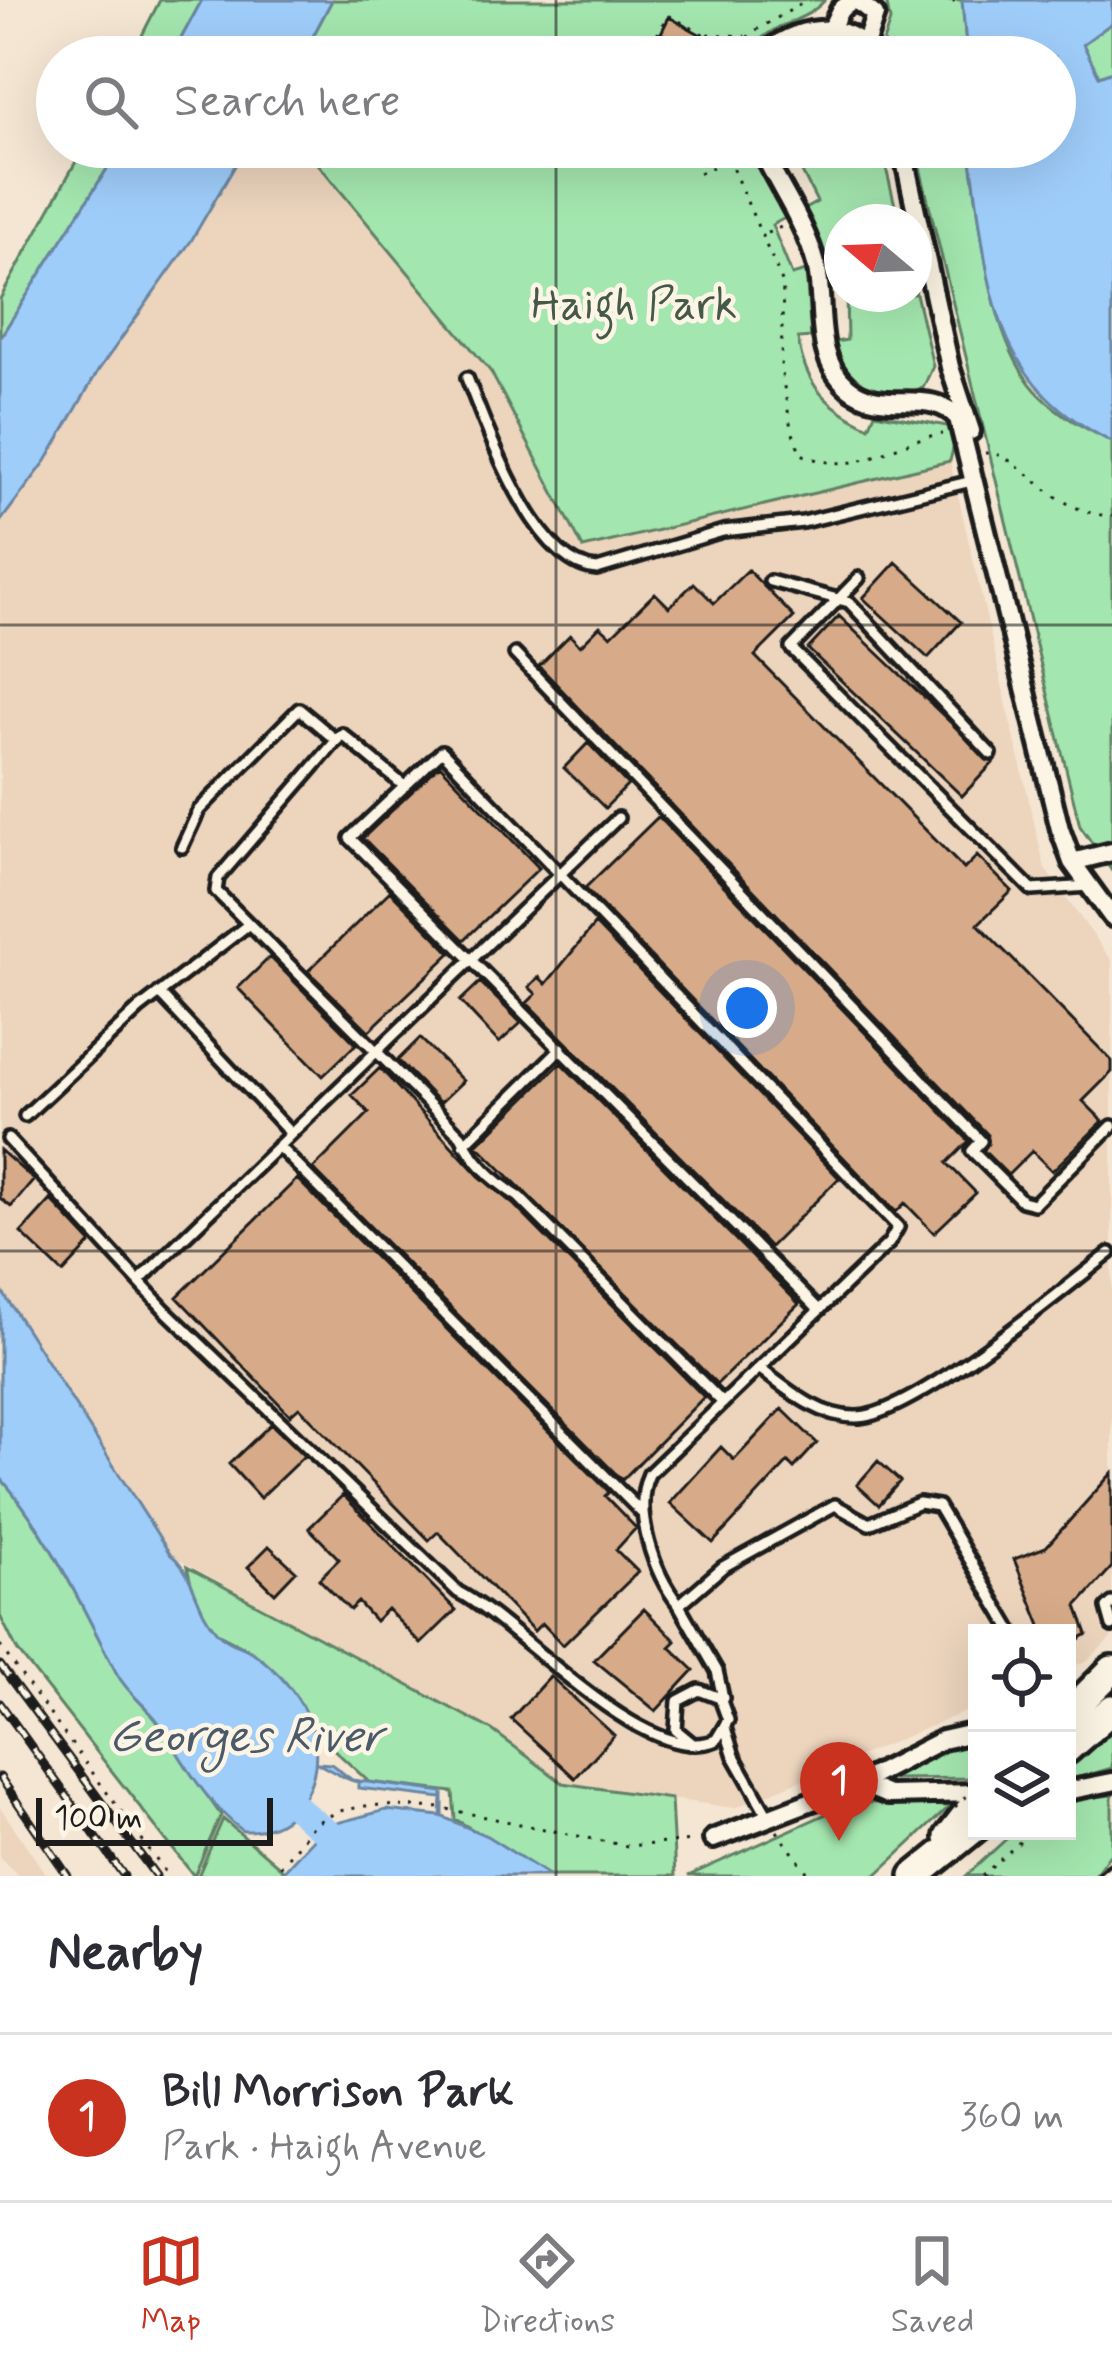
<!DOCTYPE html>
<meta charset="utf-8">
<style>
:root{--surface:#fff;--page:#f2f2f3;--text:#2b2b33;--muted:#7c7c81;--line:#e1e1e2;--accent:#c8321e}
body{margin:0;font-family:Mynerve,sans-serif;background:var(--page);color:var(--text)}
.controls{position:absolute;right:36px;bottom:36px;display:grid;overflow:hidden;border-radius:0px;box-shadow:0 12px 48px #0002}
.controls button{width:108px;height:108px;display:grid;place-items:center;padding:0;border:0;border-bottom:3px solid var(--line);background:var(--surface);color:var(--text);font:60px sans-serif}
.compass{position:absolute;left:824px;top:204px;width:108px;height:108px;border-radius:50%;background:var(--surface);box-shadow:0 12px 48px #0002;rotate:289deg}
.scale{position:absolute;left:36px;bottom:30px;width:237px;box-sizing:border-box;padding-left:12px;border:6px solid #1c1c1c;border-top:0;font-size:33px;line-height:42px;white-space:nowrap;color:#1c1c1c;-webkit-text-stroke:9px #fcf5e5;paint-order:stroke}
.you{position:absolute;left:747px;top:1008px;width:42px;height:42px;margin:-30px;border:9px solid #fff;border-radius:50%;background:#1a73e8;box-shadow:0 0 0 18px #1a73e833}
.badge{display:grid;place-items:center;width:78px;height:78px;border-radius:50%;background:var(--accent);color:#fff;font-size:39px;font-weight:700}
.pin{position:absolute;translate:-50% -99px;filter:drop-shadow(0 3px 6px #0008)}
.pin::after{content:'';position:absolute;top:63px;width:42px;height:36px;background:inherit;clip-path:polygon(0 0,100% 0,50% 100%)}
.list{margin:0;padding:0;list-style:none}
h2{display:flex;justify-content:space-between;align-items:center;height:156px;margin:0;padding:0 48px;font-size:51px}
h2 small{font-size:39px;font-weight:400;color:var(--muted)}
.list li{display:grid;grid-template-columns:78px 1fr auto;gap:36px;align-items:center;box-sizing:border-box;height:168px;padding:0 48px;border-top:3px solid var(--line)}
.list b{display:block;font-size:45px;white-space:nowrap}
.list p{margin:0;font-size:39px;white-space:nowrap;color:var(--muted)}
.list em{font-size:39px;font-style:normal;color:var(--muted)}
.icon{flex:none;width:66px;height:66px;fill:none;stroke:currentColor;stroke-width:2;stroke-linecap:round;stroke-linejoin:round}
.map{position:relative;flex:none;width:1112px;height:1876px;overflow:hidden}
.search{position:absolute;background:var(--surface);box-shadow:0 12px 48px #0002;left:36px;right:36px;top:36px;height:132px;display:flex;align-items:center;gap:30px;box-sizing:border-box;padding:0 42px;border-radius:66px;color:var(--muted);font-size:45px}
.sheet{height:324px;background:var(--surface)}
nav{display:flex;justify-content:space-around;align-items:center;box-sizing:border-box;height:168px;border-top:3px solid var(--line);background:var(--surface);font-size:33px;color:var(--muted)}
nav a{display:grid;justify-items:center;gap:6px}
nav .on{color:var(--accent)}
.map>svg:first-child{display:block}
.built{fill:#ecd4bd}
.green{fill:#a4e6af;stroke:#608166;stroke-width:3}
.water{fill:#9fcdfa;stroke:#6b86a1;stroke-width:3}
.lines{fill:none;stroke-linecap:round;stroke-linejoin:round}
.river{stroke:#9fcdfa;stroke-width:27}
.building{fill:#d7ab89;stroke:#1c1c1c;stroke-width:3}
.service-casing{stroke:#1c1c1c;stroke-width:18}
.minor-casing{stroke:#1c1c1c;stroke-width:26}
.trunk-casing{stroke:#1c1c1c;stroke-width:36}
.path{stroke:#1c1c1c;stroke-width:3;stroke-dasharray:3 9;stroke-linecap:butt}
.service{stroke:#fcf5e5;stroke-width:9}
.minor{stroke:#fcf5e5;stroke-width:16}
.trunk{stroke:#fcf5e5;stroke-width:27}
.rail-casing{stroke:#1c1c1c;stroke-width:9}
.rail{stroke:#fcf5e5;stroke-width:4.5;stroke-dasharray:14;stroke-linecap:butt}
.path-bridge{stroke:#1c1c1c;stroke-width:3;stroke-dasharray:3 9;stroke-linecap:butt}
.grid{fill:none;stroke:#1c1c1c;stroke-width:3;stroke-opacity:0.55}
.labels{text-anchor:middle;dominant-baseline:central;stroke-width:9;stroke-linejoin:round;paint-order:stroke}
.park-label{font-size:45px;fill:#455948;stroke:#fcf5e5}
.water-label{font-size:48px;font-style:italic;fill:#4a5a6a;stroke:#fcf5e5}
</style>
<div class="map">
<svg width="1112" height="1876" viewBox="0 0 1112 1876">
<rect width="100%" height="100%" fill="#f5e6d3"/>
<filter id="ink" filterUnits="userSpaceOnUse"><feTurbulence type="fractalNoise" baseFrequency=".00833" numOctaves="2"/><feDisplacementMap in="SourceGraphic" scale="24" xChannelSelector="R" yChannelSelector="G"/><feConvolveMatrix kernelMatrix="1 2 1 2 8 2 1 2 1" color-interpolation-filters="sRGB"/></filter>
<g filter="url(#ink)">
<!-- built -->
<path class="built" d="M246,147H304L491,372L583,548L950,461L1045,869L1112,961V1637L1088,1660L1067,1669V1633H977V1707L734,1808L563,1784L492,1730L170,1555L0,1288V522L46,461L98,371L191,241Z
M0,1807L47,1876H19L0,1858Z"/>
<!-- green -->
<path class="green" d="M160,0H202L171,57H131Z
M332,0H825C802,26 764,23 746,57H302Z
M886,0H962L967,57H891L883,42L890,21Z
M1112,23V71L1099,77L1082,44Z
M821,41L857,57H778Z
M84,147H121L0,338V299Z
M304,147H733L741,162L753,156L785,218L772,225L792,275L806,271L811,337L798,338C805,386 827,407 869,427L875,413L958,428L950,461L583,548L491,372Z
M774,147H881L899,222H842V269L839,255L825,259L805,209L817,202L790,148L776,153Z
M915,147H969C981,219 987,344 1041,396C1062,417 1087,429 1112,442V871L1080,826Z
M914,285L933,366L923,388C873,402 850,391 835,342L847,340L846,294H914Z
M0,1477C51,1536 81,1607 118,1674C128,1694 147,1706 159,1724C179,1755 199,1785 221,1815L194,1876L17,1650L0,1616Z
M187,1567L492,1730L563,1783L671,1799L675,1876H550L455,1819L453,1792L369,1782L314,1731L282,1678L246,1648L217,1633L196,1604Z
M1112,1729V1768L1067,1781V1768Z
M977,1739V1778L892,1779L953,1745Z
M1112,1795V1851L1094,1876H966L1015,1831H1067V1800Z
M853,1802L950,1806L875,1876H688Z
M223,1819L290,1876H198Z"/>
<!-- water -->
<path class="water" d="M202,0H332L302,57H171Z
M962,0H1112V23L1083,44L1099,76L1112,71V442C982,378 990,275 969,147H1055V57H967Z
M121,147H246L191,241L98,371L46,461L0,522V338Z
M0,1288L170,1554C195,1573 194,1606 216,1631C227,1644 242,1645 255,1654C299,1687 335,1743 304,1798C291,1821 269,1832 243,1831C205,1803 184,1762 159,1723C147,1706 128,1694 117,1674C82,1607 51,1536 0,1477Z
M317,1763L331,1764L352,1780L443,1792V1817L487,1836L550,1876H279L325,1826L386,1810L441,1816L442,1798L358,1788V1782C347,1781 325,1767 317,1763Z"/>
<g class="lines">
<!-- river -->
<path class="river" d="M274,1782C307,1827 354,1849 403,1876"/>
</g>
<!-- building -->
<path class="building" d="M669,17L714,42L706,57L661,33Z
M896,562L961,622L928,658L863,598Z
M748,570L794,617L755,656L964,869L977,856L1012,891L978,924L1112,1061V1072L1083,1101L1103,1121L1052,1171L1032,1151L1008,1175L984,1151L988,1135L539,666L570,635L580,646L600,626L611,636L655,593L669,607L694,583L714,603Z
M839,616L993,763L962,796L808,649Z
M588,743L628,785L605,808L564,768Z
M440,765L539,868L464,940L363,838Z
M658,817L969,1141L947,1163L976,1193L934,1233L905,1203L896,1212L585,888Z
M390,891L451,953L369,1031L308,971Z
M595,924L839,1178L770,1247L527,1003L536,994L529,987L539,977L546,984Z
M270,957L356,1044L323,1076L238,988Z
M480,982L521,1023L499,1043L460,1001Z
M420,1038L463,1081L440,1103L398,1060Z
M561,1063L799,1304L717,1384L477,1145Z
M380,1068L479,1176L513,1204L704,1397L622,1480L313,1169L369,1113L352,1095Z
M0,1150L34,1180L11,1207L0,1198Z
M297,1179L609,1492L605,1496L636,1528L616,1550L638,1572L563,1645L542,1623L534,1631L438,1532L429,1540L299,1407L290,1415L177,1297Z
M51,1200L91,1243L63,1273L21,1233Z
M782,1409L817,1443L794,1468L788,1462L713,1543L670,1503L721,1447L734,1460Z
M271,1424L304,1456L260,1498L229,1464Z
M878,1461L900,1481L879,1505L857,1485Z
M1112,1473V1567L1077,1606L1087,1634L1067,1646V1633H1044L1014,1559L1046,1547Z
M343,1495L456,1610L421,1644L387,1609L375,1621L358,1602L350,1610L319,1579L339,1559L309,1528Z
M269,1546L296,1571L275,1593L248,1567Z
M644,1609L676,1641L670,1647L694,1670L656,1711L594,1660Z
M550,1676L614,1735L575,1778L511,1719Z"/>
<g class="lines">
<!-- service casing -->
<g class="service-casing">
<path id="service" d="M467,378C488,430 534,565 597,569L723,531L803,522L972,481
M859,578L791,648L1032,890L1089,886
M770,581L849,602L991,754
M515,654L981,1141L972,1151L1022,1201L1034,1204L1112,1126
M403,785L342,734L218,878L216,891L461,1136C473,1161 495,1182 519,1197L723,1403
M182,847L199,810L299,709L337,741
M159,993L291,1134
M25,1116L139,1009L249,924
M8,1139L165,1310L458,1592C520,1624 645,1770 716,1740L728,1720L720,1698L699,1690L678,1701L676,1730L693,1744
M464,1144L561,1048
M278,1146L641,1512
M140,1280L618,818
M759,1368C788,1390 818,1417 856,1417C911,1417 1061,1291 1110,1253
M1112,1603L1107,1608L1112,1626
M679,1605C654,1574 632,1511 649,1474L889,1243L898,1227L442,751L350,838L819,1310
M723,1698L717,1671L679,1605L723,1567L835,1505L869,1524L919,1503L938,1506L1013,1633
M725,1728L734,1756L767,1814
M1105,1876L1112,1870"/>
</g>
<!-- minor casing -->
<g class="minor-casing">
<path id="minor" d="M856,0L875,15L865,45
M831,29L840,10L854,0
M762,57C791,26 848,16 875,57
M760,147C778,186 805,222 816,264C826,305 812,357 848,387C882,416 931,386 958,418L1060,829L1072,862L1112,917
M902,147L950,367L971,431
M1072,862L1112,852
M859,1783L888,1795L977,1793
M1067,1791L1112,1782
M713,1839L859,1783L942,1740L977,1732"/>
</g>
<!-- trunk casing -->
<g class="trunk-casing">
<path id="trunk" d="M1067,1715L1112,1670
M1067,1749L1112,1709
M949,1837L977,1801
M915,1876L977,1826"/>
</g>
<!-- path -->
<path class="path" d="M952,0L957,4
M708,34L745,36
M641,57L659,50L667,57
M702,57L658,33L668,15L716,41L726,57
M707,57L713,46
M733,57L751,33L808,0
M723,147L783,284L781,369L791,428L801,454C863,480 885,441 943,434
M699,173L725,162
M767,233L786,225
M985,453C1023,452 1047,513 1112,516
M0,1646L168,1876
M777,1831L810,1876
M273,1876L314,1824L339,1811L371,1805L442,1808L627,1846L695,1841
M982,1876L1032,1831"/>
<!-- service -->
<use href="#service" class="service"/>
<!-- minor -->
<use href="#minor" class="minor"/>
<!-- trunk -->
<use href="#trunk" class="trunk"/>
<!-- rail casing -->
<g class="rail-casing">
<path id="rail" d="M0,1665L156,1876
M0,1703L124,1876
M0,1777L68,1876"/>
</g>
<!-- rail -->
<use href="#rail" class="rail"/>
<!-- path-bridge -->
<path class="path-bridge" d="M955,1807L977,1785"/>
</g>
</g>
<!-- grid -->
<path class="grid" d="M556,0V57M556,147V1876M0,625H1112M0,1251H1112"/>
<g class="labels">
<!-- park labels -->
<g class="park-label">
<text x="634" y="305">Haigh Park</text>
</g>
<!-- water labels -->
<g class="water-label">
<text x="246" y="1737">Georges River</text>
</g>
</g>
</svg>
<div class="controls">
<button><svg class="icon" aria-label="locate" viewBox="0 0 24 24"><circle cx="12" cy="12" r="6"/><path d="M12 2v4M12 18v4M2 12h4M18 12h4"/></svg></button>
<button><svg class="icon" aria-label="layers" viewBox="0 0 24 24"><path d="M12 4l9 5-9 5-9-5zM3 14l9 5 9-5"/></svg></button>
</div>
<svg class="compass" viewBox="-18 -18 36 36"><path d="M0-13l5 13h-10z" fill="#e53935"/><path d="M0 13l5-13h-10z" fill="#7c7c81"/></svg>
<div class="scale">100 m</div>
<div class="you"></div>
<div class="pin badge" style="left:839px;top:1841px">1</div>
<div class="search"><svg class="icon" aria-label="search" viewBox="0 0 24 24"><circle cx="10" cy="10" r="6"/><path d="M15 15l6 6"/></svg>Search here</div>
</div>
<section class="sheet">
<h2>Nearby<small></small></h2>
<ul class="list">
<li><span class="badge">1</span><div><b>Bill Morrison Park</b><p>Park · Haigh Avenue</p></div><em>360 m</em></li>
</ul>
</section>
<nav>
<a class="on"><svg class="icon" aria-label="map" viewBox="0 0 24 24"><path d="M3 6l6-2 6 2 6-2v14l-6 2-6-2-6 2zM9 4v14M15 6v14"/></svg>Map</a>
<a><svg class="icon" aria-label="directions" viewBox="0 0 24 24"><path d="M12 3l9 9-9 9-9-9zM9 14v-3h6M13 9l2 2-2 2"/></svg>Directions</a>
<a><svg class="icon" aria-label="saved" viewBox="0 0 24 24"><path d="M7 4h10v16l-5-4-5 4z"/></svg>Saved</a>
</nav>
